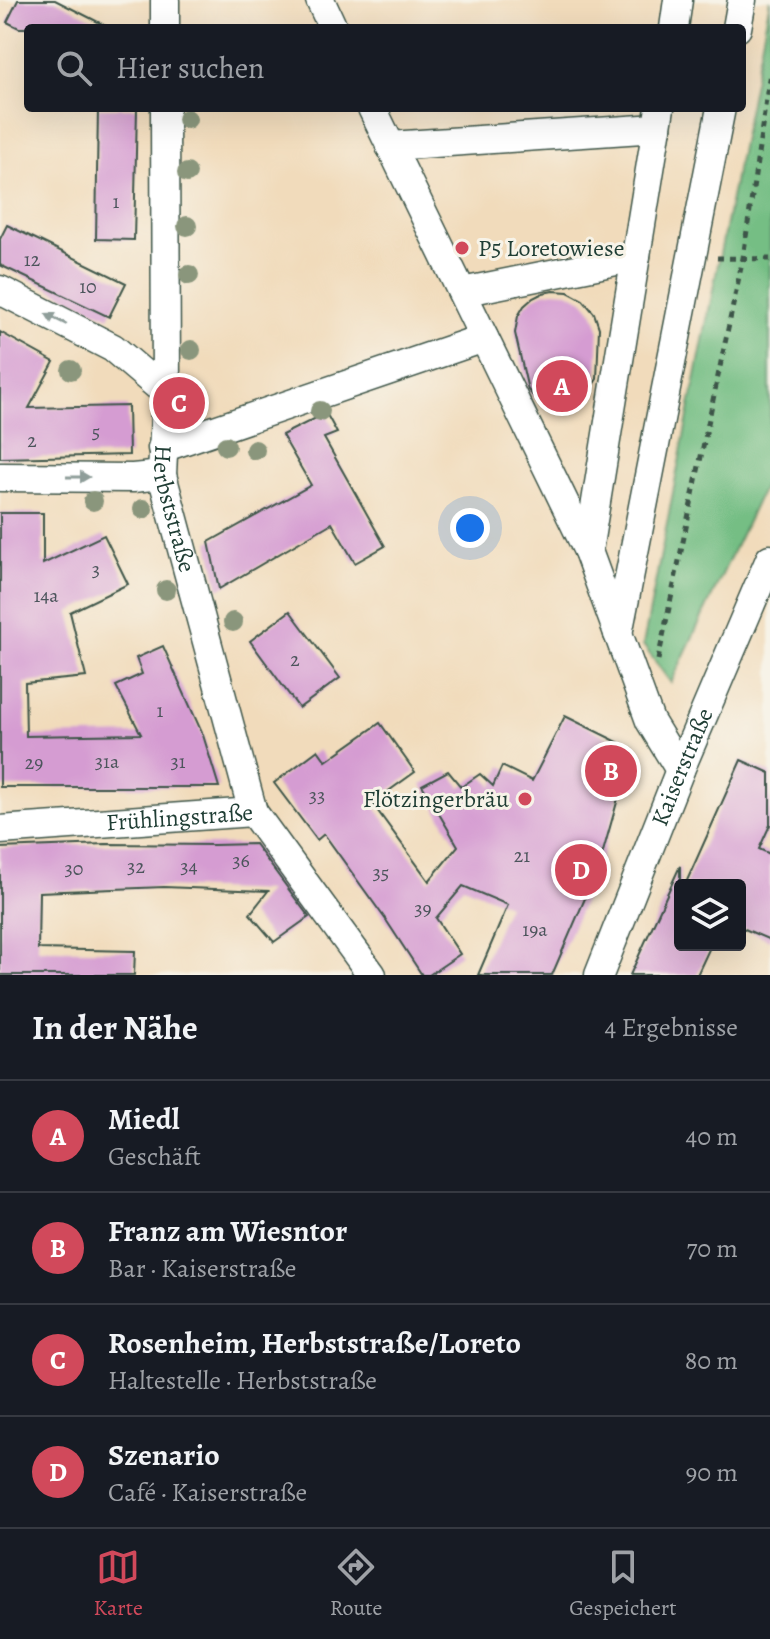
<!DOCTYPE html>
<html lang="de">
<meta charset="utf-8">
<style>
:root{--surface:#171b24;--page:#20242c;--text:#f1f3f6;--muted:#9ea1a6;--line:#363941;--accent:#d1495b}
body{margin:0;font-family:Alegreya,serif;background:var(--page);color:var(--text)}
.controls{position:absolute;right:24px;bottom:24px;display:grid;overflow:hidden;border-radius:8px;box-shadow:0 8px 32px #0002}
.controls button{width:72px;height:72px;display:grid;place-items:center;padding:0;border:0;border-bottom:2px solid var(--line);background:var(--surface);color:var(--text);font:40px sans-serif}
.you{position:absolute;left:470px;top:528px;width:28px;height:28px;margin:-20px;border:6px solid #fff;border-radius:50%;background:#1a73e8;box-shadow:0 0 0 12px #1a73e833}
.badge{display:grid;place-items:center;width:52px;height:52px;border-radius:50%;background:var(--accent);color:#fff;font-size:26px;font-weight:700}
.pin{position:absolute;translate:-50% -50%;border:4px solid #fff;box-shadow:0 2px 8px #0006}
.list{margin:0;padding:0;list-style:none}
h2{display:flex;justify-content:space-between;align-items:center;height:104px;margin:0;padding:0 32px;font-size:34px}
h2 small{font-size:26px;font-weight:400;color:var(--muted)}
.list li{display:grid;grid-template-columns:52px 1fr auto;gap:24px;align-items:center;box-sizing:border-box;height:112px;padding:0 32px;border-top:2px solid var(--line)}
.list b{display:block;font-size:30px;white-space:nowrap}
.list p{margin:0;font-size:26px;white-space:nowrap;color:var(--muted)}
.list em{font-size:26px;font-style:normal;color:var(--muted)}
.icon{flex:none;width:44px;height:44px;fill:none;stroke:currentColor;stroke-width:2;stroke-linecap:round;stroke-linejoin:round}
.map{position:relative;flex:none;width:770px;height:975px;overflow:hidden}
.search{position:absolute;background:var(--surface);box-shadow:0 8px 32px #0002;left:24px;right:24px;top:24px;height:88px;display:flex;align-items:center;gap:20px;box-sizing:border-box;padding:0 28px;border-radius:8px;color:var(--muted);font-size:30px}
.sheet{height:552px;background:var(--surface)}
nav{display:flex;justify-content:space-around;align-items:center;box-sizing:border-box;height:112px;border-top:2px solid var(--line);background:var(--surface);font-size:22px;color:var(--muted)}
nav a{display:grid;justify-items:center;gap:4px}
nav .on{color:var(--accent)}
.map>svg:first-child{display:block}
.forest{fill:#74be84;stroke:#4a7e5c;stroke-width:2}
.building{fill:#d59cd2}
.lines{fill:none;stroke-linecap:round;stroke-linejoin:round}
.minor-casing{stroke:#3e5548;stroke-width:31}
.path{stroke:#3e5548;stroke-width:5;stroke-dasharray:6 6;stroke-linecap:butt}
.minor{stroke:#fff;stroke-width:28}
.tree{fill:#8a967c}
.oneway{fill:#8f9e9a}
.poi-dot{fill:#d1495b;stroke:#f7f3e8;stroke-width:3}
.labels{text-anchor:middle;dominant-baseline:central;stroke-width:6;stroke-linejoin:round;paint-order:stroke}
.number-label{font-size:20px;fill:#4c555c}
.poi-label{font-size:24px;fill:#1f3d34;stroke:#f7f3e8;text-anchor:start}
.street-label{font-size:24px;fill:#1f3d34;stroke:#f7f3e8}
</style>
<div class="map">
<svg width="770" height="975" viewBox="0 0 770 975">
<rect width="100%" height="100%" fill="#f7f3e8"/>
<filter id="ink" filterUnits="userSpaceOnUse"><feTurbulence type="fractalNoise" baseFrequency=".0125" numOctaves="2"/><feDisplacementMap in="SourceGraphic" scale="16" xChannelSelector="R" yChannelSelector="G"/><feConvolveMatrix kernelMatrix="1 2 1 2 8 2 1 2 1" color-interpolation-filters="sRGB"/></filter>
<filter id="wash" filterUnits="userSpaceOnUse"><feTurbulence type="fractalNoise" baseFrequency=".006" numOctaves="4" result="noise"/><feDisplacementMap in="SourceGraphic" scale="32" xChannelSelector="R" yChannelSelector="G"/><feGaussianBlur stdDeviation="1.8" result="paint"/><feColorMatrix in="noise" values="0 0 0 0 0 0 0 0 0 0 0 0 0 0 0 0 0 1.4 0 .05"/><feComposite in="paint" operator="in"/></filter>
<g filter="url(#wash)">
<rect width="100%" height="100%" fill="#f1dbbb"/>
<!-- forest -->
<path class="forest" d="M770,0V473L671,683L643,645Z"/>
<g id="blocks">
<!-- building -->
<path class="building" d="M18,0H55L110,28H19L7,22Z
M98,108H137L134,240L96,239Z
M7,225L126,283L109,317L0,265V239Z
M553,291L568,292L583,300L594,313L599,328L597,379L585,396L574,403L562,405L545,403L535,398L528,390L515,333L518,316L524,306L533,298L543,293Z
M0,332L54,362L29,408L128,406L129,455L0,458Z
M326,413L337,433L324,438L385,546L355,563L332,523L219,589L209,542L311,485L282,435Z
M0,513H43V564L104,535L128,584L70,612L86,677L25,683L26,736L141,734L116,686L142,674L136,658L163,646L203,735L219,787H0Z
M290,611L340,678L299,708L250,641Z
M565,716L632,749L599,866L552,975H478L508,905L463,886L436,918L460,954L429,975H422L386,920L324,834L317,840L274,783L318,750L326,761L380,723L415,772L372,803L429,881L458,846L422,785L448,771L461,787L480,774L493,786L502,766L532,781Z
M741,760L770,773V825L759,849L770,854V940L740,927V885H685Z
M106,844L214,845L255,844L309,917L274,942L250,914L268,891L164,887L39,892L38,949L135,951L134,975H0V848Z
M680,866V945H711L697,975H630Z"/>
</g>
</g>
<g filter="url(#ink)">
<use href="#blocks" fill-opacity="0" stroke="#3e5548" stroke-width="2"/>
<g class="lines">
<!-- minor casing -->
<g class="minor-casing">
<g id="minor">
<path d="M320,0L333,28"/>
<path d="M165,28V0"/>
<path d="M674,28L678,0"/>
<path d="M737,28L742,0"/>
<path id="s1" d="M165,108L166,393L162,475L253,812L372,975"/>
<path d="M372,108L588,551L650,721L680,770"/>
<path d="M390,146L657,128"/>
<path d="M0,290L113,348L166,393"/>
<path d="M462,292L636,257"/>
<path d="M162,448L484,338"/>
<path d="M0,477L133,478L162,475"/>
<path d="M588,551L660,108"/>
<path d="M618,634L721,108"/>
<path id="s2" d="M0,830L253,812"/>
<path id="s3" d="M599,975L680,770L770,559"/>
</g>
</g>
<!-- path -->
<path class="path" d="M717,258L770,259
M658,660L743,258L770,72"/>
<!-- minor -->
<use href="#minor" class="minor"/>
</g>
<!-- trees -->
<g class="tree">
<circle cx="187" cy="119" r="10"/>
<circle cx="187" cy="173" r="10"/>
<circle cx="187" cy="226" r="10"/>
<circle cx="189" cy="275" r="10"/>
<circle cx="191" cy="350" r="10"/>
<circle cx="71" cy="370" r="10"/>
<circle cx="191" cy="403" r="10"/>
<circle cx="320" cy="411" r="10"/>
<circle cx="226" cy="446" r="10"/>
<circle cx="255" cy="450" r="10"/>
<circle cx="93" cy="501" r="10"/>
<circle cx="143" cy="509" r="10"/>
<circle cx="166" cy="590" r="10"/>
<circle cx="233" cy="622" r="10"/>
</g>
<!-- one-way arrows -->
<defs><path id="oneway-solid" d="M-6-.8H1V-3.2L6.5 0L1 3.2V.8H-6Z" transform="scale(2)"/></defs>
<g class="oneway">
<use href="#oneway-solid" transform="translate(56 319) rotate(-153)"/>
<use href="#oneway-solid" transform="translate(78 477)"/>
</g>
</g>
<!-- markers -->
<g class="poi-dot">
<circle cx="462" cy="248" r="8"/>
<circle cx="525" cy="799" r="8"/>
</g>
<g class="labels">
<!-- number labels -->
<g class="number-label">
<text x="116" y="201">1</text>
<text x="32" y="259">12</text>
<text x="88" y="286">10</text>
<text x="96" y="431">5</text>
<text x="32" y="440">2</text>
<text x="96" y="569">3</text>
<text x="46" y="595">14a</text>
<text x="295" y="659">2</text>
<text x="160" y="710">1</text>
<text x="107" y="761">31a</text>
<text x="178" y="761">31</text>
<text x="34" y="762">29</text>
<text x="317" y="795">33</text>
<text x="522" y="855">21</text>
<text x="241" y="860">36</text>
<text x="136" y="866">32</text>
<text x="189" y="866">34</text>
<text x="74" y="868">30</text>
<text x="381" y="872">35</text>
<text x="423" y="908">39</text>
<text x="535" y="929">19a</text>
</g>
<!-- poi labels -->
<g class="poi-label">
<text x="478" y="248">P5 Loretowiese</text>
<text x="509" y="799" text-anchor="end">Flötzingerbräu</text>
</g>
<!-- street labels -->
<g class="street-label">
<text stroke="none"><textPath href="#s1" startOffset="402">Herbststraße</textPath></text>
<text stroke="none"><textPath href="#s3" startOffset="224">Kaiserstraße</textPath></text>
<text stroke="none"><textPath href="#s2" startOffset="180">Frühlingstraße</textPath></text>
</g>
</g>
</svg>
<div class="controls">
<button><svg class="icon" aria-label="layers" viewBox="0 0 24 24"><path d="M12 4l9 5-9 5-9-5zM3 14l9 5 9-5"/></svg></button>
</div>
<div class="you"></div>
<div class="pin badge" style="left:562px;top:386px">A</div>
<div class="pin badge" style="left:611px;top:771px">B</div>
<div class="pin badge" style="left:179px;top:403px">C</div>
<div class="pin badge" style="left:581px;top:870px">D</div>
<div class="search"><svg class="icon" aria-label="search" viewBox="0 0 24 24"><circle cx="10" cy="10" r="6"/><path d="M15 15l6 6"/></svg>Hier suchen</div>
</div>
<section class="sheet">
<h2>In der Nähe<small>4 Ergebnisse</small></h2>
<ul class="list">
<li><span class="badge">A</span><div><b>Miedl</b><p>Geschäft</p></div><em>40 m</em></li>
<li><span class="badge">B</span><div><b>Franz am Wiesntor</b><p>Bar · Kaiserstraße</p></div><em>70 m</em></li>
<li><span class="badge">C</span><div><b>Rosenheim, Herbststraße/Loreto</b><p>Haltestelle · Herbststraße</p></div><em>80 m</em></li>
<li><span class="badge">D</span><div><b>Szenario</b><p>Café · Kaiserstraße</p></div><em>90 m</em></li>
</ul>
</section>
<nav>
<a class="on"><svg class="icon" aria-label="map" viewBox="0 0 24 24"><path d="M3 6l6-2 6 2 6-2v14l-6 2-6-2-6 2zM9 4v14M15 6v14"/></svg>Karte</a>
<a><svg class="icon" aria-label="directions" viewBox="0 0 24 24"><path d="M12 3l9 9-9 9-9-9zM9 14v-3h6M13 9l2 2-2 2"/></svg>Route</a>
<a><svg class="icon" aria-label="saved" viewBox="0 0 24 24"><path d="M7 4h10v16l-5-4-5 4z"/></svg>Gespeichert</a>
</nav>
